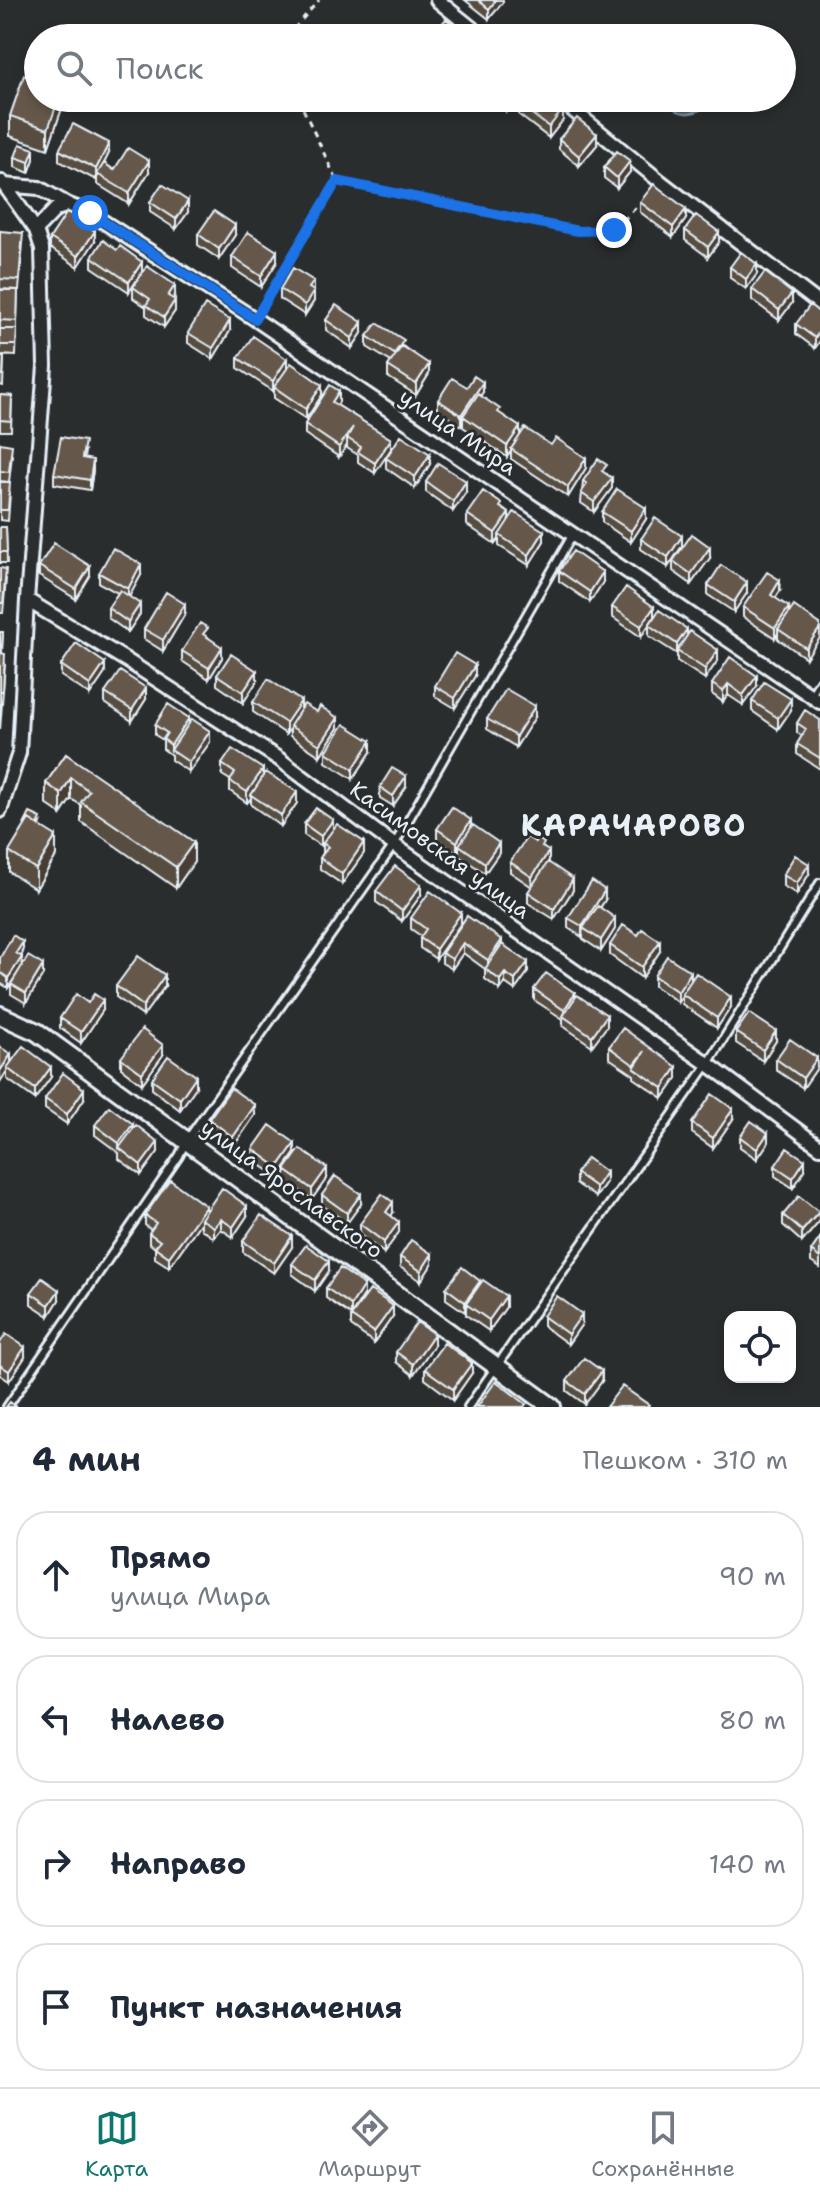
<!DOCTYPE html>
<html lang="ru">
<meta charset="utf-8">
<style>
:root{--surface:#fff;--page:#f2f2f3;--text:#1f2937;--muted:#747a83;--line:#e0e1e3;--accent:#0f766e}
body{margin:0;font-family:"Shantell Sans",sans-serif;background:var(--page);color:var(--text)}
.controls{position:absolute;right:24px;bottom:24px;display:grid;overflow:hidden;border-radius:16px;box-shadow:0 4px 12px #0003}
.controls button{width:72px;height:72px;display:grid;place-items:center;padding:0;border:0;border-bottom:2px solid var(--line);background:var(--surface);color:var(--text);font:40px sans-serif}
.stop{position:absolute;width:24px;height:24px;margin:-18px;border:6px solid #1a73e8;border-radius:50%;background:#fff}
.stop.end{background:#1a73e8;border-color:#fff;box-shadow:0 2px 8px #0008}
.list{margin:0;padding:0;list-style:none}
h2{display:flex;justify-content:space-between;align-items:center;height:104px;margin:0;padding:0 32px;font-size:34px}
h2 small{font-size:26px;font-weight:400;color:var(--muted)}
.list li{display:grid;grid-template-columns:52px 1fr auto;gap:24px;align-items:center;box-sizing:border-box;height:128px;margin:0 16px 16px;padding:0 16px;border:2px solid var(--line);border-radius:32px}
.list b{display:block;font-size:30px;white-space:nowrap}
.list p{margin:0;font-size:26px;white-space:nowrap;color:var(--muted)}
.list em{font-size:26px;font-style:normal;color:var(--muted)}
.icon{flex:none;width:44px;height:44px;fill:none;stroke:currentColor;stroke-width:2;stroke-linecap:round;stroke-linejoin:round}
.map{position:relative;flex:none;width:820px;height:1407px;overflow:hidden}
.search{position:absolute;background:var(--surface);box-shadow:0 4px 12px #0003;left:24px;right:24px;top:24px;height:88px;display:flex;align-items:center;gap:20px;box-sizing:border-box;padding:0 28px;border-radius:44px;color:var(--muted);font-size:30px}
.sheet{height:680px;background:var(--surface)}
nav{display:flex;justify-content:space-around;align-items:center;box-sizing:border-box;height:112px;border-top:2px solid var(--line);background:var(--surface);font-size:22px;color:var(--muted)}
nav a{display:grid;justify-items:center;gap:4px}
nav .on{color:var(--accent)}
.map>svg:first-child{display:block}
.water{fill:url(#water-ripples);stroke:#8a9aa6;stroke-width:2}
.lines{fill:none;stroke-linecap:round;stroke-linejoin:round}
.service-casing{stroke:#e8f1f8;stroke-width:12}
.minor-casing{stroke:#e8f1f8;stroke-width:18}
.tertiary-casing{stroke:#e8f1f8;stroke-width:22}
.path{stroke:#e8f1f8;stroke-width:3;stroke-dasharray:6 6;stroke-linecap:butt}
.service{stroke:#2a2d2e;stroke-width:6}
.minor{stroke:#2a2d2e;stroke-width:12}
.tertiary{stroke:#2a2d2e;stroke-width:16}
.wall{fill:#574d41;stroke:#e8f1f8;stroke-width:2}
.shaded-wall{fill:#473e35;stroke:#e8f1f8;stroke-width:2}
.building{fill:#65594c;stroke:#e8f1f8;stroke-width:2}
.route{stroke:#1a73e8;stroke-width:10}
.labels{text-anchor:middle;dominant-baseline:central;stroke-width:6;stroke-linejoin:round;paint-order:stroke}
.street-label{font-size:22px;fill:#e8f1f8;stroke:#2a2d2e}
.district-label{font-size:30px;font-weight:bold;letter-spacing:2px;fill:#e8f1f8;stroke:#2a2d2e}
</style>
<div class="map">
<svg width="820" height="1407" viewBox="0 0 820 1407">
<defs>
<pattern id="water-ripples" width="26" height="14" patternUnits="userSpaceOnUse" patternTransform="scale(2)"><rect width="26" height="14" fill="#4c606f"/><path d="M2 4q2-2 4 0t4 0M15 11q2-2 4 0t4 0" fill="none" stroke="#667784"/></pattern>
</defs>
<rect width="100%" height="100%" fill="#2a2d2e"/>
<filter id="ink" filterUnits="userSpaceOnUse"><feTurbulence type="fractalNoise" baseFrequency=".0125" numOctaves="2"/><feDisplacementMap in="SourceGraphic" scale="16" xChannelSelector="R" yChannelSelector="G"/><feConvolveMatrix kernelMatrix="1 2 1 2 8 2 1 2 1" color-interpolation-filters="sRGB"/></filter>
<g filter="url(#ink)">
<!-- water -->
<path class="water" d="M664,98H716C698,116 680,121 664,98Z"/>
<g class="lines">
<!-- service casing -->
<g class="service-casing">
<path id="service" d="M811,695L820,681
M7,1407L179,1156L187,1140L394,845L573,534
M468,1407L708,1064L820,883"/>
</g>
<!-- minor casing -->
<g class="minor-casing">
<path id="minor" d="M437,0L484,38
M558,98L661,182L820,304
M4,185L39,188L69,205L90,213L255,319L820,702
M36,230L56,209L69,205
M27,600L126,660L279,759L394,845L708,1064L820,1147
M0,811L19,753L27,600L45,366L42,249L36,230L2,182"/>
</g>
<!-- tertiary casing -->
<g class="tertiary-casing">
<path id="tertiary" d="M0,1015L37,1032L552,1407"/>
</g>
<!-- path -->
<path class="path" d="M286,38L319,0
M298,98L337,181
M261,309L337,181L578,231L614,230L643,200"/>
<!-- service -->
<use href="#service" class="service"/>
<!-- minor -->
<use href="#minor" class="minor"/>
<!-- tertiary -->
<use href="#tertiary" class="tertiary"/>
</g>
<!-- wall -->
<path class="wall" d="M465,0H503V2L489,19Z
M62,98V108L48,149L10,136V116Z
M491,98H516L506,111L491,100Z
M519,104L563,120L549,138L519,115Z
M559,139L597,145L579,166L559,149Z
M59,150L109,153L104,163L114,170L149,172L129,204L97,184V176L96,180L59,161Z
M15,157L34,159L29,173L15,167Z
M604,167L630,172L617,188L604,178Z
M150,202L188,212L176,229L150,212Z
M640,202L686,219L673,237L640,212Z
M685,230L719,242L708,257L685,240Z
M0,231L23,243L19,290L0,289Z
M198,234L235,235L219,259L198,245Z
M50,238L95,241L78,267L50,248Z
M117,250L142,262L129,292L92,267V257Z
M232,257L277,262L261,287L232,268Z
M730,267L757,274L746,289L730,278Z
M314,281V301L305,315L280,299V289Z
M133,287L175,295L173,299L175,311L164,327L146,315V307L133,298Z
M752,289L792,303L779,320L752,300Z
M0,290H18L16,356L0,355Z
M820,313V341L815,348L796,334V324Z
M326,320L362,333L352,348L326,330Z
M230,331L213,359L188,343V333Z
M367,336L404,347L429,374L416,395L388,377V366L391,362L367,347Z
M0,357H4L3,386L0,385Z
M238,358L287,368L322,395L306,419L274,398V389L273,391L238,368Z
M467,387L483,392L480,396L520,434L586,468L568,497L511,459V451L507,457L463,427V422L461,426L438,410V400Z
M0,395L12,396L11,431H0Z
M339,402L337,405L391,439L375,473L358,462V455L347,448V445L339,457L305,434V424Z
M0,443L12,455L9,482L0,481Z
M85,451L84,458L93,470L90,490L54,484V474Z
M386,458L430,464L415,488L386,468Z
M607,474L612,488L594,512L581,503L583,481Z
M0,482L10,493L8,521L0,520Z
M426,482L466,492L453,511L426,492Z
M502,508L509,519L544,541L529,565L499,546V539L495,544L467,525V514Z
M602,512L646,519L631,542L602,522Z
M0,527H6L7,563H0Z
M641,539L682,546L668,567L641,549Z
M710,558L691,584L673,571V561Z
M39,566L90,576L76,599L39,576Z
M0,568L6,579L3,613H0Z
M559,571L603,582L590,602L559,581Z
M99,573L141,575L129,596L140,614L128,632L108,618V608L118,593L99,583Z
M708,585L747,593L734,612L708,595Z
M780,591L775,598L789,613L820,624L806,658L778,639V633L775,638L743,617V607Z
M612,607H654L641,637L612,617Z
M185,614L163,651L144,639V629Z
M649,625L687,636L718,660L705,679L677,661V654L649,636Z
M0,632H3L2,654L5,664L0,730Z
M208,637L222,658L209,679L182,661V651Z
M61,665L105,673L90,695L61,676Z
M217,675L257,681L243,703L217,685Z
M475,676L455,708L435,696V686Z
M712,684L757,686L743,705L728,695L723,702L712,694Z
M105,693L146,699L132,721L105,703Z
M752,701L791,710L778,729L752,711Z
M253,702L301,709L338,728L320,756L290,736V728L286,734L253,712Z
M535,717L516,747L487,729V719Z
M820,720V769L797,754V744L802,736L797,733V723Z
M189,724L210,742L189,772L171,760V755L163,749V740L155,735V725Z
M326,752H371L353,779L326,762Z
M66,754L194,862L176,888L81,822V805L71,799L61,814L46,804V783Z
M222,764L263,777L297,803L281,826L251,805V798L247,803L230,791V780L222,775Z
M380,787H406L393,806L380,798Z
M41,823L40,826L56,856L36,889L9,872V852Z
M304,824L333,830L364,853L342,884L320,869V858L323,853V844L321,846L304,835Z
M471,827L499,853L485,873L459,856V849L457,853L437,840V829Z
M544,848L548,863L573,890L554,919L528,903V892L532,887L510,872V862Z
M809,874L797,894L783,886V875Z
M376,891L421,895L402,921L376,902Z
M605,900L600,908L615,929L601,951L583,939V935L582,937L568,928V918Z
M467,916L502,944L528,972L515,990L505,983L500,990L485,979V969L463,953L452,969L442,963V953Z
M411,918L461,923L436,959L420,948V938L421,936L411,929Z
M610,945L660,951L642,978L610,955Z
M23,952L21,956L22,966L43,975L26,1003L11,994V984L18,973L8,988L0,983V958Z
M654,976L691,980L731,1007L717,1028L682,1004V996L678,1002L654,986Z
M116,986H165L143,1016L116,997Z
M534,989L575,998L607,1026L592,1046L563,1026V1019L534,1000Z
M88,1003L103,1010L81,1043L60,1028V1018Z
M736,1032L776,1041L763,1061L736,1043Z
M0,1047L11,1062L51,1077L35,1099L7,1079V1071Z
M609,1047L677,1078L663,1098L634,1078V1075L609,1058Z
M163,1055L142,1084L121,1068V1058Z
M776,1059L817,1068L803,1088L776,1070Z
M152,1079L196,1087L180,1110L152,1089Z
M45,1099H84L67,1124L45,1109Z
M255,1115L233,1147L209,1130V1119Z
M733,1119L713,1148L692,1133V1123Z
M95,1125L133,1129L158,1152L141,1175L119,1159V1153L95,1135Z
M740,1137L768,1143L757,1159L740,1147Z
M253,1149L295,1153L278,1177L253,1160Z
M775,1166L805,1170L793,1188L775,1176Z
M285,1170L327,1178L312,1199L285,1181Z
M576,1173L606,1182L596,1197L576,1184Z
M322,1195L361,1204L347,1223L322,1205Z
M206,1212L247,1216L233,1237L221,1229L214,1238L201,1229V1222L169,1267L155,1258V1248L149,1243V1233L151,1230L145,1225V1215Z
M393,1213L391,1216L399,1232L384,1253L360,1235V1224Z
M783,1215L819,1222L802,1242L783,1225Z
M820,1238V1268L811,1262V1251Z
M243,1241L292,1247L274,1273L243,1252Z
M400,1257L432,1264L421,1281L400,1267Z
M292,1264L329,1271L315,1291L292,1274Z
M480,1284L506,1307L489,1331L466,1315V1310L465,1312L446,1299V1288Z
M326,1288L364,1295L351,1315L326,1298Z
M31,1293L59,1300L49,1316L31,1304Z
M351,1316H393L374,1343L351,1326Z
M543,1316L582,1324L568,1344L543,1326Z
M0,1343L25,1357L9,1381L0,1375Z
M434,1345L413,1375L396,1362V1352Z
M425,1369L472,1373L453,1400L425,1379Z
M567,1381H602L585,1404L567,1391Z"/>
<!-- shaded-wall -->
<path class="shaded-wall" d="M496,0H503V2L489,19V9Z
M57,98H62V108L48,149V129Z
M508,98H516L506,111V101Z
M563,109V120L549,138V127Z
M597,134V145L579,166V156Z
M109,143V153L96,180V169Z
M34,149V159L29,173V162Z
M149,161V172L129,204V193Z
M630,161V172L617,188V178Z
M188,201V212L176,229V219Z
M686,209V219L673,237V227Z
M235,225V235L219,259V249Z
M95,231V241L78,267V256Z
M719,232V242L708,257V247Z
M277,251V262L261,287V276Z
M142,262V272L129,292V282Z
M757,264V274L746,289V279Z
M175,285V295L168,306V296Z
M314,291V301L305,315V305Z
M792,293V303L779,320V310Z
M175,300V311L164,327V317Z
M230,320V331L213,359V348Z
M362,322V333L352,348V338Z
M820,330V341L815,348V338Z
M287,359V369L273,391V381Z
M429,364V374L416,395V384Z
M483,382V392L465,418L463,416V422L461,426V415Z
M322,385V395L306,419V409Z
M339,391V402L332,412V402Z
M353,427L347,438V445L339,457V447Z
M520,427V437L511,449V451L507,457V446Z
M391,439V449L375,473V463Z
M430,454V464L415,488V477Z
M586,458V468L568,497V487Z
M93,460V470L90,490V480Z
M612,478V488L594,512V502Z
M466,481V492L453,511V501Z
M646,508V519L631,542V531Z
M509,513V523L499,535V539L495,544V533Z
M544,531V541L529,565V555Z
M682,536V546L668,567V557Z
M710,547V558L691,584V574Z
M141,564V575L128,599V589Z
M90,566V576L76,599V589Z
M603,572V582L590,602V592Z
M780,580V591L771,605V595Z
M747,582V593L734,612V602Z
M140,604V614L128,632V622Z
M185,604V614L163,651V640Z
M654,607V617L641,637V626Z
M789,607V617L778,629V633L775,638V628Z
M820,628V638L806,658V648Z
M687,629V639L677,651V655V644Z
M222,647V658L209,679V668Z
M718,650V660L705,679V669Z
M105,663V673L90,695V685Z
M475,665V676L455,708V698Z
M257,671V681L243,703V692Z
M757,676V686L743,705V695Z
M728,684V695L723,702V691Z
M146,688V699L132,721V710Z
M791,699V710L778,729V718Z
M301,701V711L286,734V723Z
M535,706V717L516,747V736Z
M189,718V729L171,750V745Z
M338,718V728L320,756V745Z
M210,731V742L189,772V762Z
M371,741V752L353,779V769Z
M263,769V780L251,795V798L247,803V792Z
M406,776V787L393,806V796Z
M71,778V799L61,814V794Z
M297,792V803L281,826V815Z
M333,820V830L321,846V836Z
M471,820V830L459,845V849L457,853V842Z
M56,836V856L36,889V869Z
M194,842V862L176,888V867Z
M364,842V853L342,884V874Z
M499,843V853L485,873V863Z
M549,851V862L532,887V877Z
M809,864V874L797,894V883Z
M573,879V890L554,919V909Z
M421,885V895L402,921V911Z
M605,890V900L586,930L583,928L582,937V926Z
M461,913V923L436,959V949Z
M615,918V929L601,951V940Z
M502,940V950L488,971V960Z
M660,941V951L642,978V967Z
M23,942V952L16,963V953Z
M463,943V953L452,969V959Z
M22,957V967L8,988V978Z
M528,962V972L515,990V980Z
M43,965V975L26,1003V993Z
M691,972V982L682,994V996L678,1002V992Z
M505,973V983L500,990V980Z
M165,975V986L143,1016V1006Z
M575,993V1003L564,1017V1010Z
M731,997V1007L717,1028V1018Z
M103,1000V1010L81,1043V1032Z
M607,1015V1026L592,1046V1036Z
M776,1031V1041L763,1061V1050Z
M163,1045V1055L142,1084V1073Z
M11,1054V1065L7,1068V1071L0,1082V1071Z
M817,1058V1068L803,1088V1078Z
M51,1067V1077L35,1099V1089Z
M677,1067V1078L663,1098V1088Z
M196,1076V1087L180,1110V1099Z
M84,1089V1099L67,1124V1114Z
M255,1105V1115L233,1147V1137Z
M733,1109V1119L713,1148V1138Z
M133,1124V1135L119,1148V1143Z
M768,1133V1143L757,1159V1149Z
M158,1142V1152L141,1175V1165Z
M295,1143V1153L278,1177V1167Z
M805,1160V1170L793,1188V1178Z
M327,1168V1178L312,1199V1189Z
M606,1172V1182L596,1197V1187Z
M361,1194V1204L347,1223V1213Z
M393,1202V1213L386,1223V1212Z
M206,1206V1216L201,1219V1222L169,1267V1257Z
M247,1206V1216L233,1237V1227Z
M819,1212V1222L802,1242V1231Z
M221,1219V1229L214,1238V1227Z
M399,1222V1232L384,1253V1242Z
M292,1236V1247L274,1273V1263Z
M432,1254V1264L421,1281V1271Z
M329,1261V1271L315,1291V1280Z
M480,1281V1291L466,1304V1310L465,1312V1302Z
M364,1285V1295L351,1315V1305Z
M59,1290V1300L49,1316V1305Z
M506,1296V1307L489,1331V1320Z
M393,1306V1316L374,1343V1332Z
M582,1314V1324L568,1344V1334Z
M434,1334V1345L413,1375V1364Z
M25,1347V1357L9,1381V1371Z
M472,1363V1373L453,1400V1389Z
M602,1371V1381L585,1404V1394Z"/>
<!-- building -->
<path class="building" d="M478,0H496L489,9Z
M446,19L460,30L453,38H429Z
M38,54V98H59L48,129L10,116L24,75L29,77Z
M524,98H548L563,109L549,127L519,104Z
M577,118L597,134L579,156L559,139Z
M73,124L109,143L96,169L59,150Z
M20,144L34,149L29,162L15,157Z
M128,148L149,161L129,193L97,174L104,163L114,170Z
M617,151L630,161L617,178L604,167Z
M162,184L188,201L176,219L150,202Z
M654,184L686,209L673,227L640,202Z
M214,211L235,225L219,249L198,234Z
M67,212L95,231L78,256L50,238Z
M696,215L719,232L708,247L685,230Z
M0,231L23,233L19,280L0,279Z
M248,232L277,251L261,276L232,257Z
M103,240L117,250L120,246L142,262L129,282L92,257Z
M741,252L757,264L746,279L730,267Z
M147,266L175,285L168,296L175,300L164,317L146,305L150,299L133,287Z
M293,268L314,281L309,288L314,291L305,305L280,289Z
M765,272L792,293L779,310L752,289Z
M0,290H18L17,321L0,320Z
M205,305L230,320L213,348L188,333Z
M336,305L362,322L352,338L326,320Z
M810,305L820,313V330L815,338L796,324Z
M377,323L404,340L394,354L367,336Z
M0,329H17L16,345H0Z
M253,336L287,359L273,381L238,358Z
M402,346L429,364L416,384L388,366Z
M0,357H4L3,375H0Z
M291,363L322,385L306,409L274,387Z
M474,376L483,382L461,415L438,400L452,378L467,387Z
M330,385L339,391L332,402L391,439L375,463L358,452L361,447L347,438L353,427L339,447L305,424Z
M478,394L500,409L498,412L520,427L507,446L463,416Z
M0,395L12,396L11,421L0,420Z
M525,428L551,445L556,438L586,458L568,487L511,449Z
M401,435L430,454L415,477L386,458Z
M61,437L85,441L82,458L93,460L90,480L54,474Z
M0,443L12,445L9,472L0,471Z
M598,459L607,465L602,471L612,478L594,502L581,493L587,484L583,481Z
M438,463L466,481L453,501L426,482Z
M0,482H10L8,510H0Z
M617,489L646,508L631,531L602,512Z
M483,491L502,504L500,507L509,513L495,533L467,514Z
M514,512L544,531L529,555L499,535Z
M655,518L682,536L668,557L641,539Z
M0,527H6L7,552H0Z
M692,534L710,547L691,574L673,561Z
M54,543L90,566L76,589L39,566Z
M113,548L141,564L128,589L99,573Z
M573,551L603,572L590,592L559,571Z
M721,565L747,582L734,602L708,585Z
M0,568L6,569L3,603H0Z
M767,572L780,580L771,595L789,607L775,628L743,607Z
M626,587L654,607L641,626L612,607Z
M120,590L140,604L128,622L108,608Z
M166,592L185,604L163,640L144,629Z
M794,606L820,624V628L806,648L778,629Z
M659,610L687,629L677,644L649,625Z
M200,623L208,628L203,634L222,647L209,668L182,651Z
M690,631L718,650L705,669L677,651Z
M0,632H3L2,647L0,646Z
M76,643L105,663L90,685L61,665Z
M0,653L5,654L3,691H0Z
M455,653L475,665L455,698L435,686Z
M231,654L257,671L243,692L217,675Z
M730,657L757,676L743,695L728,684L723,691L712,684Z
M120,671L146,688L132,710L105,693Z
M268,679L301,701L286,723L253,702Z
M764,682L791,699L778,718L752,701Z
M506,689L535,706L516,736L487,719Z
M168,704L189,718L171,745L163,739L167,733L155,725Z
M304,704L317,712L320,706L338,718L320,745L290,726Z
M805,710L820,720V758L797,744L806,729L797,723Z
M192,719L210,731L189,762L171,750Z
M344,724L371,741L353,769L326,752Z
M232,749L263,769L247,792L230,781L235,773L222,764Z
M66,754L194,842L176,867L81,802L89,791L71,778L61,794L46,783Z
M392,768L406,776L393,796L380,787Z
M266,772L297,792L281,815L251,795Z
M452,807L471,820L457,842L437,829Z
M316,808L333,820L321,836L304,824Z
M30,813L41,818L38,825L29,819L24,825Z
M29,819L56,836L36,869L9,852Z
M337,824L364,842L342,874L320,858L328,847L323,843Z
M473,825L499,843L485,863L459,845Z
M527,837L535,842L537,838L544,843L542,847L549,851L532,877L510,862Z
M795,855L809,864L797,883L783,875Z
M548,862L573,879L554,909L528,892Z
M395,866L421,885L402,911L376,891Z
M592,881L605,890L582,926L568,918Z
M430,891L461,913L436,949L420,938L426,929L411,918Z
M598,906L615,918L601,940L583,928Z
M467,916L502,940L488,960L463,943L452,959L442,953Z
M623,925L638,935L642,929L660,941L642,967L610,945Z
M13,935L23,942L16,953L22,957L8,978L0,972V958Z
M502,944L528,962L515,980L505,973L500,980L485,969Z
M28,956L43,965L26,993L11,984Z
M138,956L165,975L143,1006L116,986Z
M667,956L691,972L678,992L654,976Z
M546,973L575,993L564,1010L534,989Z
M696,973L731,997L717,1018L682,994Z
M76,994L88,1003L94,994L103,1000L81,1032L60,1018Z
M577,995L607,1015L592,1036L563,1016Z
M749,1013L776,1031L763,1050L736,1032Z
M623,1028L677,1067L663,1088L634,1068L645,1051L634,1065L609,1047Z
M142,1029L163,1045L142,1073L121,1058Z
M790,1039L817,1058L803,1078L776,1059Z
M23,1046L51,1067L35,1089L7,1068Z
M0,1047L11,1054L0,1071Z
M168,1056L196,1076L180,1099L152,1079Z
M63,1073L84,1089L67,1114L45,1099Z
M231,1088L255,1105L233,1137L209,1119Z
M712,1094L733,1109L713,1138L692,1123Z
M109,1106L133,1124L119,1143L95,1125Z
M751,1121L768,1133L757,1149L740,1137Z
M136,1125L158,1142L141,1165L119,1148Z
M270,1125L295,1143L278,1167L253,1149Z
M787,1148L805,1160L793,1178L775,1166Z
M300,1149L327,1168L312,1189L285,1170Z
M587,1158L606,1172L596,1187L576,1173Z
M335,1176L361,1194L347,1213L322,1195Z
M170,1180L206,1206L169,1257L155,1247L160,1241L149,1233L156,1223L145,1215Z
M222,1188L247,1206L233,1227L221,1219L214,1227L201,1219Z
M382,1194L393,1202L386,1212L399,1222L384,1242L360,1224Z
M799,1196L819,1212L802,1231L783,1215Z
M261,1215L292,1236L274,1263L243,1241Z
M820,1238V1258L811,1251Z
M411,1240L432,1254L421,1271L400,1257Z
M306,1245L329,1261L315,1280L292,1264Z
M462,1267L480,1281L465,1302L446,1288Z
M340,1268L364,1285L351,1305L326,1288Z
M42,1278L59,1290L49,1305L31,1293Z
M483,1280L506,1296L489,1320L466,1304Z
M370,1290L393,1306L374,1332L351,1316Z
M557,1296L582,1314L568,1334L543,1316Z
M417,1322L434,1334L413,1364L396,1352Z
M6,1334L25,1347L9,1371L0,1365V1343Z
M444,1343L472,1363L453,1389L425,1369Z
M584,1358L602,1371L585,1394L567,1381Z
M496,1381L526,1404L524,1407H477Z
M622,1386L649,1405L647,1407H606Z
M10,1402L16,1407H6Z"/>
</g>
<g class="lines" filter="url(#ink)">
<!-- route -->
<path class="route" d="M90,213L255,319L337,181L578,231L614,230"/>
</g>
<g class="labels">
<!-- street labels -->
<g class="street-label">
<text transform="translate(458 432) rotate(34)">улица Мира</text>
<text transform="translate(440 850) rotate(36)">Касимовская улица</text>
<text transform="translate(292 1189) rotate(36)">улица Ярославского</text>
</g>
<!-- district labels -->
<g class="district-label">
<text x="634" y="825">КАРАЧАРОВО</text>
</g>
</g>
</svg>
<div class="controls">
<button><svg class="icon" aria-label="locate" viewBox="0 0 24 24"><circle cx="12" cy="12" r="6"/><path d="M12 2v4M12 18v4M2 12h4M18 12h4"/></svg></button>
</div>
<div class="stop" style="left:90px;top:213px"></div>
<div class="stop end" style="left:614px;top:230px"></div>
<div class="search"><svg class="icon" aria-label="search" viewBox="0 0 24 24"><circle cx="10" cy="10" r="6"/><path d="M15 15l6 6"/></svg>Поиск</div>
</div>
<section class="sheet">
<h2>4 мин<small>Пешком · 310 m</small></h2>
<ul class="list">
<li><svg class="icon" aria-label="ahead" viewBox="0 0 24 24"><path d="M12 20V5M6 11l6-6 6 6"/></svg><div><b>Прямо</b><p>улица Мира</p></div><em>90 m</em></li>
<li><svg class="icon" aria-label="left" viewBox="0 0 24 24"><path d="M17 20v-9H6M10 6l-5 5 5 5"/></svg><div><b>Налево</b></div><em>80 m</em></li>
<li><svg class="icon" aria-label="right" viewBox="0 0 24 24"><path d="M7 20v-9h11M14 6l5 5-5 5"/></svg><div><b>Направо</b></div><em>140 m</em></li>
<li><svg class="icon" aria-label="arrive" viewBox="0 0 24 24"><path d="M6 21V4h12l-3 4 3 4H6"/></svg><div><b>Пункт назначения</b></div></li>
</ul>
</section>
<nav>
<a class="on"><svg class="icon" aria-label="map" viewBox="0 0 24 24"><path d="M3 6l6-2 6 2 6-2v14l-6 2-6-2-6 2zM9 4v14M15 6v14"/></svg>Карта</a>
<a><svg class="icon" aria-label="directions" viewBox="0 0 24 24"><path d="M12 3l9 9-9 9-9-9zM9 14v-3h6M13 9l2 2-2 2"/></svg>Маршрут</a>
<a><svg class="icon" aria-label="saved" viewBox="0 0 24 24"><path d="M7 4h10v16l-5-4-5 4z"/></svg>Сохранённые</a>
</nav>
